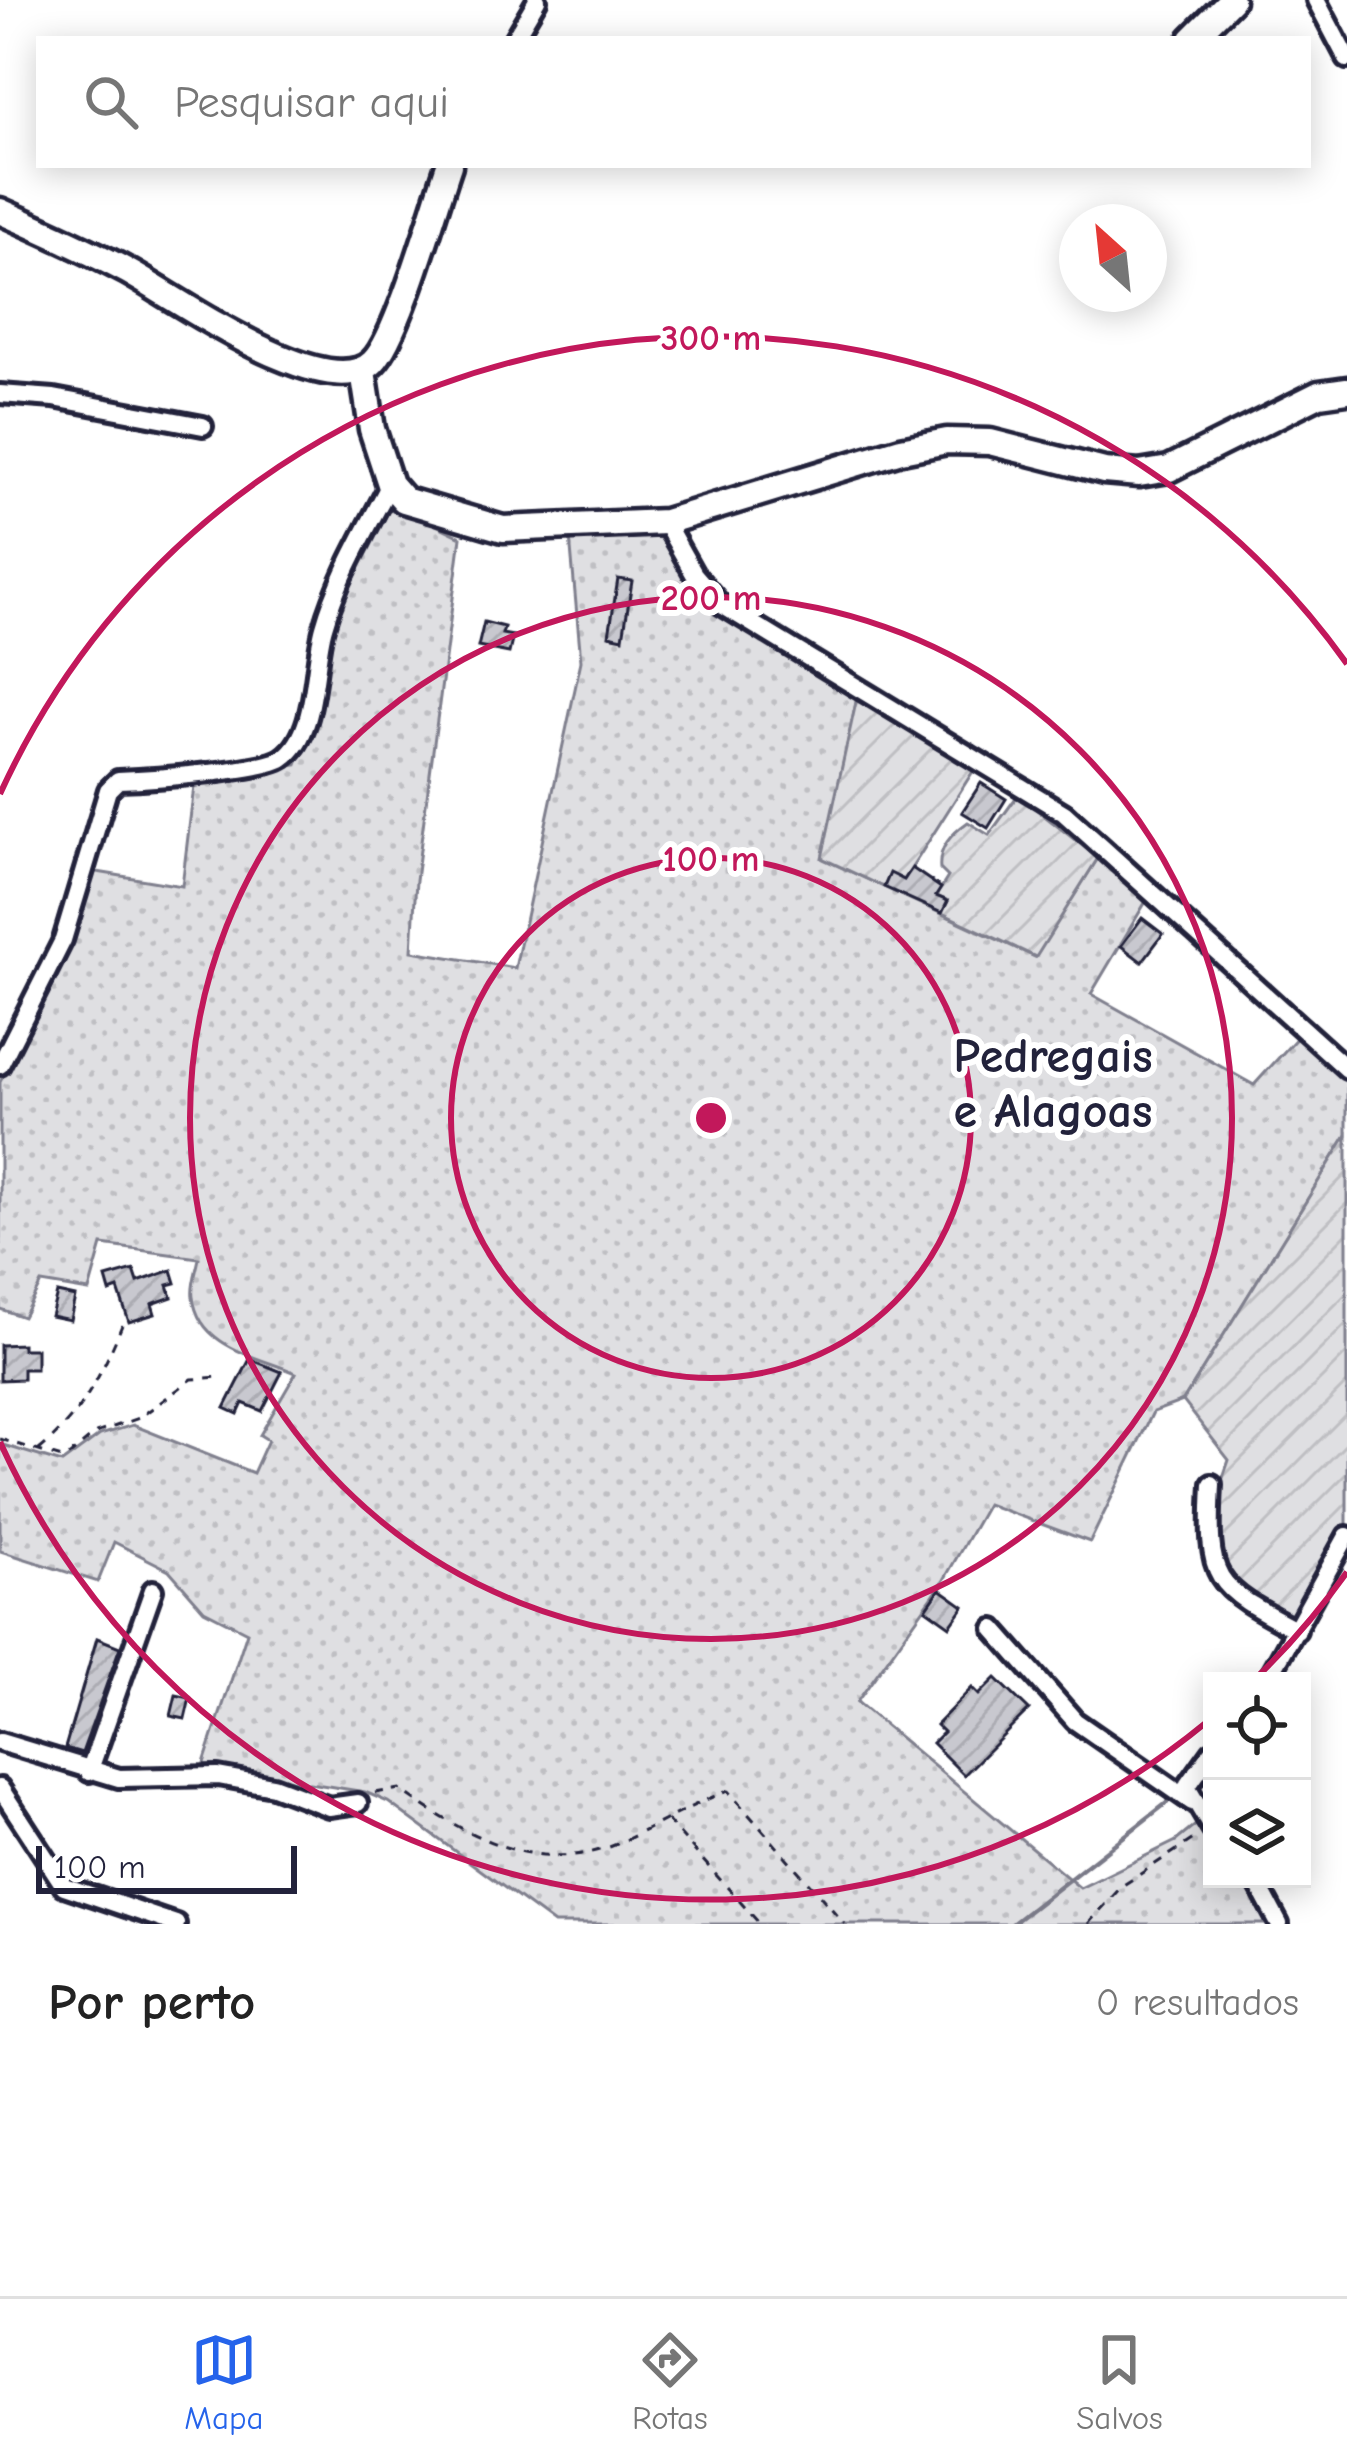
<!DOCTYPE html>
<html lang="pt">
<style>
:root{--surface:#fff;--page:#f6f6f6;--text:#222;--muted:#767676;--line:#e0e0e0;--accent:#2563eb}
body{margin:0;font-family:"Comic Neue",sans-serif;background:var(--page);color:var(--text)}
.controls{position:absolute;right:36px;bottom:36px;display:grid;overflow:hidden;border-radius:0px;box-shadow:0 6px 30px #0003}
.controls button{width:108px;height:108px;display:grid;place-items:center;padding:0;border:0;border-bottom:3px solid var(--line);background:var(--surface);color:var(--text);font:60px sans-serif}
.compass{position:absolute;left:1059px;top:204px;width:108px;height:108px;border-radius:50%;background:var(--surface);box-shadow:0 6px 30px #0003;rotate:333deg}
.scale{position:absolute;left:36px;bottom:30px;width:261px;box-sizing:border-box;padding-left:12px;border:6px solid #22223b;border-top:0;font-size:33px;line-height:42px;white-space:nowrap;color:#22223b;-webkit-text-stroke:9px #fff;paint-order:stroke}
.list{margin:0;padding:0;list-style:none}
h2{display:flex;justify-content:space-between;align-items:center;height:156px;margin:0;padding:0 48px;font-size:51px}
h2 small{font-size:39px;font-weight:400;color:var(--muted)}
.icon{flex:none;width:66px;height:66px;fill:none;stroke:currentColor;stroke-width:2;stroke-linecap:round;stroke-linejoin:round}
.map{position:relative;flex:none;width:1347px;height:1924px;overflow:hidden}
.search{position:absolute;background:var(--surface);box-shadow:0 6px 30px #0003;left:36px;right:36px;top:36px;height:132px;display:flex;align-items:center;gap:30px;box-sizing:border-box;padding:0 42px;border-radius:0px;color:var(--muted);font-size:45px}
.sheet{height:372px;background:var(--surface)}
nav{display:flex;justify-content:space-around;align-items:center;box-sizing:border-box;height:168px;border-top:3px solid var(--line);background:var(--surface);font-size:33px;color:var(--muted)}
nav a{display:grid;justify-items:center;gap:6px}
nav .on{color:var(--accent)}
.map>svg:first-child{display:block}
.grass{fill:url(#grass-dots);stroke:#80808e;stroke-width:3}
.garden{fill:url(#garden-furrows);stroke:#80808e;stroke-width:3}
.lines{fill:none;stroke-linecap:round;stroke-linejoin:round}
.stream{stroke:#7a7a88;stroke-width:4.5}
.building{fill:url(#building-hatch);stroke:#22223b;stroke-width:3}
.street-casing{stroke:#22223b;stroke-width:26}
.secondary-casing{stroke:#22223b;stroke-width:33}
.path{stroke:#22223b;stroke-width:3;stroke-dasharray:9 9;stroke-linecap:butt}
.street{stroke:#fff;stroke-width:16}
.secondary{stroke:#fff;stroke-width:24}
.ring{fill:none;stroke:#c2185b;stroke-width:6}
.labels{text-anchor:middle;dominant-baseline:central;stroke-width:12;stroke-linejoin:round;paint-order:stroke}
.neighbourhood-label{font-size:48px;font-weight:bold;fill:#22223b;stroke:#fff}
.centre{fill:#c2185b;stroke:#fff;stroke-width:6}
.ring-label{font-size:36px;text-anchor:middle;font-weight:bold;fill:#c2185b;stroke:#fff;stroke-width:12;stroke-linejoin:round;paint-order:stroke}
</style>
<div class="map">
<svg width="1347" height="1924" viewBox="0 0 1347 1924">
<defs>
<pattern id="grass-dots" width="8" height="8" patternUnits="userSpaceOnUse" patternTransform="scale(3)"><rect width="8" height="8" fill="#dfdfe2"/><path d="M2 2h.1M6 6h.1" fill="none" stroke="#bfbfc3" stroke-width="1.8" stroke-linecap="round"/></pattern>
<pattern id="garden-furrows" width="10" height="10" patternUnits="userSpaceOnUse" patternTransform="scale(3)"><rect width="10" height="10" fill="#dfdfe2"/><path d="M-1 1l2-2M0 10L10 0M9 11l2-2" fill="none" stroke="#bfbfc3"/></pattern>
<pattern id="building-hatch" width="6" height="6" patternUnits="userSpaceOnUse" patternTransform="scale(3)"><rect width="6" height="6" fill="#c8c8cf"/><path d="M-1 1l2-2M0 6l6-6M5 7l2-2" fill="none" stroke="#acacb3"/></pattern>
</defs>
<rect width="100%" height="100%" fill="#fff"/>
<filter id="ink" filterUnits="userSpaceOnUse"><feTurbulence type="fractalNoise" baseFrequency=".00833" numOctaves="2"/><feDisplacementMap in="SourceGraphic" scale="24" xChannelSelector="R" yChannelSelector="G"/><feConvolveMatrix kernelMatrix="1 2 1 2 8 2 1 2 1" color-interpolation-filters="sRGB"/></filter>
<g filter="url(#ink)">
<!-- grass -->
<path class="grass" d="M396,506L461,537L416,880L412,951L515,968L581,661L570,537L655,534L668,545L705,604L858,693L823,859L1035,957L1098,858L1148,898L1091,994L1254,1085L1301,1033L1347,1080V1135L1183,1401L1153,1412L1090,1542L987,1504L944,1580L857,1702L1080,1888L1176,1841L1208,1815L1212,1879H1262L1287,1924H554L388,1802L365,1792L203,1766L247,1632L204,1610L169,1570L114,1542L98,1582L0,1551V1444L62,1463L100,1435L133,1425L253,1473L268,1440L260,1435L296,1373C257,1356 199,1348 193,1297C191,1285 197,1270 199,1258L102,1245L89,1291L41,1283L23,1317L0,1309V1082L58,970L91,871L182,886L195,778L297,765L319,706L336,615L389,510Z"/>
<!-- garden -->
<path class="garden" d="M858,693L977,765L904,880L890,874L884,887L822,858Z
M1018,795L1098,858L1036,957L942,913L948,901L936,896L948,877L940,869C938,848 951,834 968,822L989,835Z
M1347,1135V1527L1315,1577L1296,1620L1245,1595L1223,1575L1215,1501L1229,1460L1183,1401Z"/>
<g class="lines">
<!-- stream -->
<path class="stream" d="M1012,1924L1168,1802"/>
</g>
<!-- building -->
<path class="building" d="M618,579L632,581L623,638L609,635Z
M484,622L504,627L502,634L513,636L509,653L478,647Z
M981,783L1006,799L988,828L962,812Z
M912,868L941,888L936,896L948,901L942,913L884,887L890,873L904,880Z
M1142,918L1163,934L1142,962L1121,946Z
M134,1270L138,1282L172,1270L176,1283L168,1285L172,1297L152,1304L155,1314L129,1322L118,1289L110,1292L106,1278Z
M57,1293L75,1297L70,1320L51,1316Z
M22,1344V1349H36V1369H23V1379L0,1380V1345Z
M250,1359L282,1372L262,1411L243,1403L238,1414L225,1408Z
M940,1589L964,1606L950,1626L926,1609Z
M97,1638L120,1647L82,1753L65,1748Z
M996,1678L1029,1710L964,1775L932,1743L943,1732L936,1725L972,1688L979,1695Z
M176,1695L190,1698L185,1719L171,1716Z"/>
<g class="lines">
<!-- street casing -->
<g class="street-casing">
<path id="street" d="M1316,0L1347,59
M514,39L537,0
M0,394L54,398L203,426
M665,522L694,574L720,604L1064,813L1347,1069
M0,1065L63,940L108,790L118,780C147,779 265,771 283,758C318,734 313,664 324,627C338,577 366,531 390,484
M1212,1484C1207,1581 1212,1585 1297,1630
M994,1629L1075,1721L1192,1802
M1267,1681L1347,1536
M0,1742L119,1778L218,1776L273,1786L329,1807L358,1803
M1212,1752L1187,1787L1212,1829
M89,1772L153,1590
M0,1788L64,1886L176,1924
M1255,1879L1279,1924"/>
</g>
<!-- secondary casing -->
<g class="secondary-casing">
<path id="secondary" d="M1192,39L1231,0
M0,211C42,230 84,248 125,270C171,294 327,408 373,362C398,338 435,205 449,165
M363,371L372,429L390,484L404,500L503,529L665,522L901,450L947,441L990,442L1104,471L1139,474L1169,469L1319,394L1347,390"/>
</g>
<!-- path -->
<path class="path" d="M0,1439L65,1459L96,1433L139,1418L192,1379L220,1377
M39,1450C81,1415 101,1376 122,1325
M375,1793L400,1789C463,1835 539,1877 617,1844C655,1827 689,1805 728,1791L845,1924
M667,1820L760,1924
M1088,1924L1122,1886L1198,1836"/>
<!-- street -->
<use href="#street" class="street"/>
<!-- secondary -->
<use href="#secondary" class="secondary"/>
</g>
</g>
<!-- distance rings -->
<g class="ring">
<circle cx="711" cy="1118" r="260"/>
<circle cx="711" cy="1118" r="521"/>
<path d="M1347 1572A781 781 0 0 1 1254 1680M1208 1721A781 781 0 0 1 0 1442M0 794A781 781 0 0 1 1347 664"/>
</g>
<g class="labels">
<!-- neighbourhood labels -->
<g class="neighbourhood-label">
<text x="1053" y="1056">Pedregais<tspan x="1053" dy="55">e Alagoas</tspan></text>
</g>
</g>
<circle cx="711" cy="1118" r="18" class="centre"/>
<g class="ring-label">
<text x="711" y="350">300 m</text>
<text x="711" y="610">200 m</text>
<text x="711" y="871">100 m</text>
</g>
</svg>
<div class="controls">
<button><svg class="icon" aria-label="locate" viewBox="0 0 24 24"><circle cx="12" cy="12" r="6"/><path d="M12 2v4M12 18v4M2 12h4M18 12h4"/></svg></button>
<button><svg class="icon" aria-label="layers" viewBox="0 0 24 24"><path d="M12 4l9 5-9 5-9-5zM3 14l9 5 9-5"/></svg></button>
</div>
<svg class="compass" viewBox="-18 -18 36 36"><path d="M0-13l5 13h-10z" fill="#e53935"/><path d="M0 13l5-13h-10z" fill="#767676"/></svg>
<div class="scale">100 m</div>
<div class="search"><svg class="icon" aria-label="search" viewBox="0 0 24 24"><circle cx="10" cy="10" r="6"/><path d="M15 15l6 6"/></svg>Pesquisar aqui</div>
</div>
<section class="sheet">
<h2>Por perto<small>0 resultados</small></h2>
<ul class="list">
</ul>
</section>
<nav>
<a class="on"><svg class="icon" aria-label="map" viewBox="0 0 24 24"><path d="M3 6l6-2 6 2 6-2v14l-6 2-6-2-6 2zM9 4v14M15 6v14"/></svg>Mapa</a>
<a><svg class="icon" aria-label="directions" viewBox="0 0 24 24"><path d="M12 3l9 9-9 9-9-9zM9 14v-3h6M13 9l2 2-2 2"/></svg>Rotas</a>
<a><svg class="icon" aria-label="saved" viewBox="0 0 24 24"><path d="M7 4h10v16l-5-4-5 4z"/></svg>Salvos</a>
</nav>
